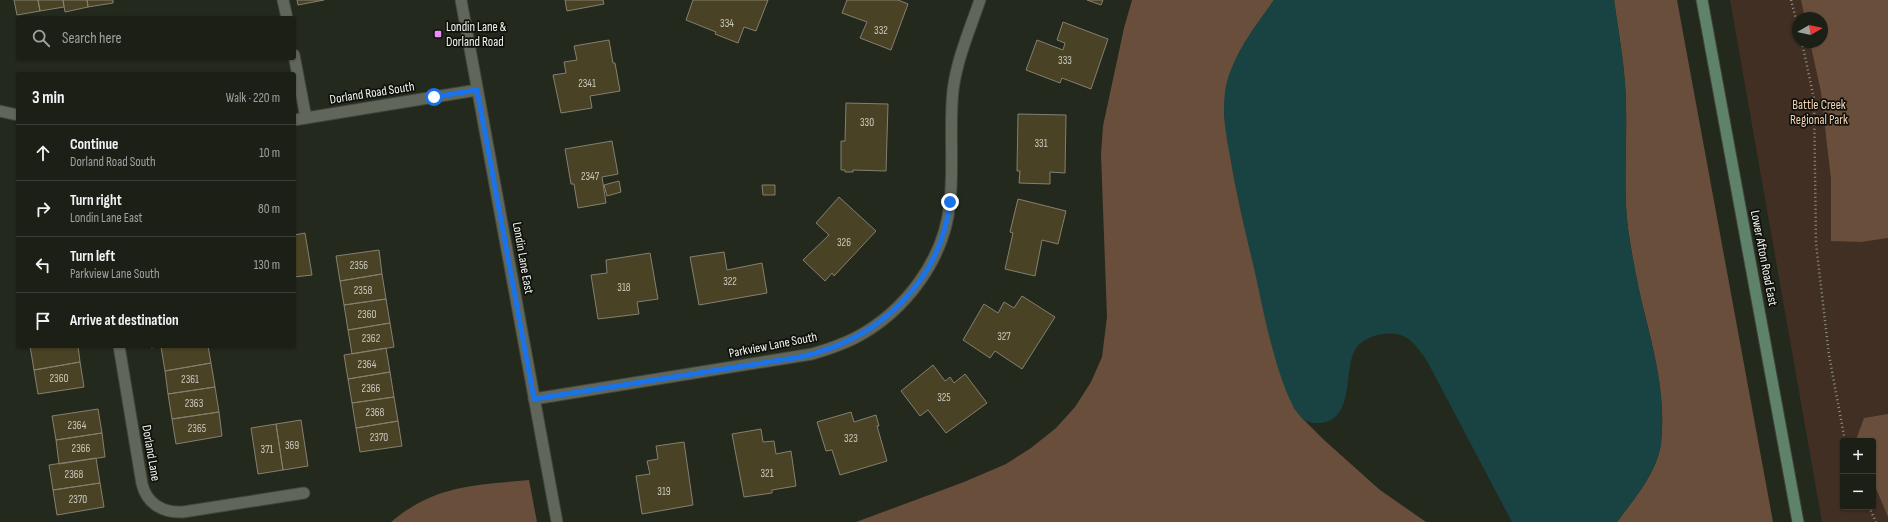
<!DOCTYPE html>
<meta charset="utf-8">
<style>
:root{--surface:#1b1f16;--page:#24271f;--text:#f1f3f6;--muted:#a0a2a1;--line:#393d35}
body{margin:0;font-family:"Sofia Sans Condensed",sans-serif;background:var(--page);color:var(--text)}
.controls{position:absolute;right:12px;bottom:12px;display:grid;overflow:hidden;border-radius:4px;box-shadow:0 1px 3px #0004}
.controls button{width:36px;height:36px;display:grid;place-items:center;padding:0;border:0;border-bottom:1px solid var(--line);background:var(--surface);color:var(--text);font:20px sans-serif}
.compass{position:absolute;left:1792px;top:12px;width:36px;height:36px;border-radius:50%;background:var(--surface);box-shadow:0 1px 3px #0004;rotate:81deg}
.stop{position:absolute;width:12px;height:12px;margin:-9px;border:3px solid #1a73e8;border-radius:50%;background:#fff}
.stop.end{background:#1a73e8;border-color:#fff;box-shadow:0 1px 4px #0008}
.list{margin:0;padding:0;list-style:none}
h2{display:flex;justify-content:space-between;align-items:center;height:52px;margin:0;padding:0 16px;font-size:17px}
h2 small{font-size:13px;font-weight:400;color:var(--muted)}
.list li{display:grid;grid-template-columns:26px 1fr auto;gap:12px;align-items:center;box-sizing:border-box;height:56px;padding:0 16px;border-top:1px solid var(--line)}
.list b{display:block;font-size:15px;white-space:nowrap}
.list p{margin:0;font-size:13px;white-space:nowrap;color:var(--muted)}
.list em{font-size:13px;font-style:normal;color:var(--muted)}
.icon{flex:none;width:22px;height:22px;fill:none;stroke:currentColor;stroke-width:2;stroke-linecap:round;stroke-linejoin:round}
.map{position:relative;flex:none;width:1888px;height:522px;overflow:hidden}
.search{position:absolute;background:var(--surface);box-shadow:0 1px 3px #0004;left:16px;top:16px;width:280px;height:44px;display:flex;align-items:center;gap:10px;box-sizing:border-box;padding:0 14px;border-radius:4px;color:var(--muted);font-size:15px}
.panel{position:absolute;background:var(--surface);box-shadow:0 1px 3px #0004;left:16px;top:72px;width:280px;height:276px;border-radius:4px}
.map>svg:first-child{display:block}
.green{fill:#402f22;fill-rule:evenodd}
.forest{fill:#694f3b}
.water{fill:#194342}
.building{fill:#4a4225;stroke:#848071}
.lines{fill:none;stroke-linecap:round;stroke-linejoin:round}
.minor-casing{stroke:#40443a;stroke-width:13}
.tertiary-casing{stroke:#40443a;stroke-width:13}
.secondary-casing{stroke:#40443a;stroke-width:13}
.path{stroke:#90948a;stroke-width:2.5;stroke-dasharray:1 3;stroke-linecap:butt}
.minor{stroke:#606659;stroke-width:11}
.tertiary{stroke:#606659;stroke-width:11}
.secondary{stroke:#5e826a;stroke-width:11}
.route{stroke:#1a73e8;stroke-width:5}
.poi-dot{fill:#eb8dfc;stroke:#0f110c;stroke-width:1.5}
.labels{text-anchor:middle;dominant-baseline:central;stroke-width:3.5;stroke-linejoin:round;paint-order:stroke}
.number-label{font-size:11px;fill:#c8c9bc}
.poi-label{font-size:13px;fill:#f2f6ee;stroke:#0f110c;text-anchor:start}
.street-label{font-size:13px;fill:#f2f6ee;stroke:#0f110c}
.park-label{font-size:13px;fill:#f8d1b1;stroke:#0f110c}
</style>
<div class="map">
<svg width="1888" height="522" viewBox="0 0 1888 522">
<rect width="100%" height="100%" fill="#24291d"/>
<!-- green -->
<path class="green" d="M1730,0H1888V522H1822ZM1798,18H1822V42H1798ZM1843,441H1873V507H1843Z"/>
<!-- forest -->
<path class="forest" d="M1132,0H1274L1245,42L1224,114L1233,172L1275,354L1294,408L1302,418L1324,440L1380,490L1426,522H856L964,482L1006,464L1031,448L1056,428L1075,407L1091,382L1102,357L1107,317L1101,154L1103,126L1124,28Z
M1614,0H1677L1773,522H1617C1634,499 1657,473 1661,443C1667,389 1650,338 1638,286C1634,267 1631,248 1628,229C1623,189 1627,149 1626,108C1626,72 1619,36 1614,0Z
M1801,0H1888V238L1861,242L1831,241V179L1821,92L1810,42H1822V18H1805Z
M1888,414V517L1873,481V441L1856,440L1864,418Z
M529,480L537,522H391C435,485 474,485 529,480Z"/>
<!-- water -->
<path class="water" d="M1274,0H1614C1619,36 1626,72 1626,108C1627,149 1623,189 1628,229C1632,257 1638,285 1644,312C1655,356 1666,398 1661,443C1657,473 1634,499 1617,522H1512L1426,359C1420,352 1415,343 1407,338C1392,328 1361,335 1354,352C1344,373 1354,419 1321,423C1314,423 1306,423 1301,417C1278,392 1262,303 1254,268C1245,231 1236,194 1230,156C1226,135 1222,114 1225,92C1230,58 1254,28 1274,0Z"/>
<!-- building -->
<path class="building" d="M14,0H38L40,11L17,15Z
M38,0H63L64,7L40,11Z
M63,0H87L88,7L65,12Z
M87,0H113V3L88,7Z
M297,0H324L298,5Z
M565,0H603L604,4L567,11Z
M693,0H768L756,31L744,27L738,43L715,34L716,32L686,20Z
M847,0H898L908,4L891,50L860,38L867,22L842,13Z
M1087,0H1103L1101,5Z
M1063,22L1108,39L1091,89L1062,78L1060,83L1026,70L1037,40L1063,50L1065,43L1057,40Z
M609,40L613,63H615L620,91L590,96L592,108L561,113L553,75L566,73L564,62L577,60L574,46Z
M846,103L888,104L886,171L853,170V172H845V170H841V141H845Z
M1018,114L1066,115L1065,173L1050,172V184L1019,183L1020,171H1017Z
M612,141L618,174L602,177L606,203L578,208L574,184H571L565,149Z
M619,181L621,192L607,196L604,185Z
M762,185H775V195H763Z
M839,197L876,231L834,276L832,273L825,281L803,260L829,235L816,223Z
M1018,199L1066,211L1058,244L1042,240L1035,276L1005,269L1013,233L1010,232Z
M305,233L312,275L294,277V235Z
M379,250L382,274L340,281L336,256Z
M724,252L727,270L762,263L767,293L699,305L690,257Z
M650,253L658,299L637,302L639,314L598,319L591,275L607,273L606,260Z
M382,274L386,299L344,305L340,281Z
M1022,296L1055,317L1022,369L995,351L990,358L963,340L984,304L998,313L1004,302L1014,308Z
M386,299L390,323L348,330L344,305Z
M390,323L394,347L352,354L348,330Z
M30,346H78L80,362L34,370Z
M150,346H166L151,348Z
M166,346H208L211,363L165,371L161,347Z
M386,348L390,372L348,379L344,355Z
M80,362L84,387L38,394L34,370Z
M211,363L215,387L168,394L165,371Z
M933,365L945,381L950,377L954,383L965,374L987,403L946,433L928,410L920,416L901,391Z
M390,372L394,397L352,403L348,379Z
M215,387L219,412L172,419L168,394Z
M394,397L398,421L356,428L352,403Z
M98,409L102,433L56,440L52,416Z
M219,412L222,436L176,444L172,419Z
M851,412L854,422L876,415L879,426H877L887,461L840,475L832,450L826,451L817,422Z
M301,420L308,466L283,470L276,424Z
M398,421L402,446L360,452L356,428Z
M276,424L283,470L258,474L251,428Z
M761,429L763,442L774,441L776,454L791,451L796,486L772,490V493L744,497L732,434Z
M102,433L105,457L59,464L56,440Z
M684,442L693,505L642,514L636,476L650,474L647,461L658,459L656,446Z
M96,458L100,483L53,490L49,465Z
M100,483L104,507L57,515L53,490Z"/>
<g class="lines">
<!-- minor casing -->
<g class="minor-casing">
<path id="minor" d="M283,0L287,18
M294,55L306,118
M0,111L18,115
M294,120L477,90
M119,346L142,484C147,504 163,513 183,512L304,493
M534,399L812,354C826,350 841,345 855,338C905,312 945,259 950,202C954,165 949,127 953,90C957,59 970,29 980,0"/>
</g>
<!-- tertiary casing -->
<g class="tertiary-casing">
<path id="tertiary" d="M461,0L557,522"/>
</g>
<!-- secondary casing -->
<g class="secondary-casing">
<path id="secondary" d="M1702,0L1798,522"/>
</g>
<!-- path -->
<path class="path" d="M1791,0L1798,27
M1802,42L1814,99L1816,244L1829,355L1845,441
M1869,507L1876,522"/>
<!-- minor -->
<use href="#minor" class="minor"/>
<!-- tertiary -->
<use href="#tertiary" class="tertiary"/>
<!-- secondary -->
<use href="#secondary" class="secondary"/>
</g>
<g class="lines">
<!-- route -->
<path class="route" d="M434,97L477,90L534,399L800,357C878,340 940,283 950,202"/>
</g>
<!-- markers -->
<rect class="poi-dot" x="434" y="30" width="8" height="8" rx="2"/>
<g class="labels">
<!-- number labels -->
<g class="number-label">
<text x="727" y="23">334</text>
<text x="881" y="30">332</text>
<text x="1065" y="60">333</text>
<text x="587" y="83">2341</text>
<text x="867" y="122">330</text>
<text x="1041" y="143">331</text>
<text x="590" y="176">2347</text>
<text x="844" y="242">326</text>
<text x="359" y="265">2356</text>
<text x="730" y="281">322</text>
<text x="624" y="287">318</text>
<text x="363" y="290">2358</text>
<text x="367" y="314">2360</text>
<text x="1004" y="336">327</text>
<text x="371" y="338">2362</text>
<text x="367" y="364">2364</text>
<text x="59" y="378">2360</text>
<text x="190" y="379">2361</text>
<text x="371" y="388">2366</text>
<text x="944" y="397">325</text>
<text x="194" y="403">2363</text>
<text x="375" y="412">2368</text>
<text x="77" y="425">2364</text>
<text x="197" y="428">2365</text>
<text x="379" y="437">2370</text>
<text x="851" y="438">323</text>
<text x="292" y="445">369</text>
<text x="81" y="448">2366</text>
<text x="267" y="449">371</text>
<text x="767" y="473">321</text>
<text x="74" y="474">2368</text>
<text x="664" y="491">319</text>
<text x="78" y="499">2370</text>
</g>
<!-- poi labels -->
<g class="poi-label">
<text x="446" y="27">Londin Lane &amp;<tspan x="446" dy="15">Dorland Road</tspan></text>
</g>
<!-- street labels -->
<g class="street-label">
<text transform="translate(372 93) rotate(-9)">Dorland Road South</text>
<text transform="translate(523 258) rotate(80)">Londin Lane East</text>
<text transform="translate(1764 258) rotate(79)">Lower Afton Road East</text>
<text transform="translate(773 345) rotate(-11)">Parkview Lane South</text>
<text transform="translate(151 453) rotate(80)">Dorland Lane</text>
</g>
<!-- park labels -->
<g class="park-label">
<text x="1819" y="105">Battle Creek<tspan x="1819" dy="15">Regional Park</tspan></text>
</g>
</g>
</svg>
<div class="controls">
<button>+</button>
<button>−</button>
</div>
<svg class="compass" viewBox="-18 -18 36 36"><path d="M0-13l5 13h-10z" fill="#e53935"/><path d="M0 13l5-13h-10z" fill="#a0a2a1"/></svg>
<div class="stop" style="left:434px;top:97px"></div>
<div class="stop end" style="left:950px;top:202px"></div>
<div class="search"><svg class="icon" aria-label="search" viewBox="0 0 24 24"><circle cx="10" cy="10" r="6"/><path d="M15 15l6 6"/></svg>Search here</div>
<section class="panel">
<h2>3 min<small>Walk · 220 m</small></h2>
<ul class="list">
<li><svg class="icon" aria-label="ahead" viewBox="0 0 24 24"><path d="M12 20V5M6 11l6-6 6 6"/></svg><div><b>Continue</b><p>Dorland Road South</p></div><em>10 m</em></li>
<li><svg class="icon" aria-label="right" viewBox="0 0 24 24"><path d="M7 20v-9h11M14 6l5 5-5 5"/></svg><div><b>Turn right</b><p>Londin Lane East</p></div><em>80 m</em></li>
<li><svg class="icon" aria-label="left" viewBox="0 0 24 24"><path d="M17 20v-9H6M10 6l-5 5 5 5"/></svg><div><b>Turn left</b><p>Parkview Lane South</p></div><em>130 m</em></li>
<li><svg class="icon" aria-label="arrive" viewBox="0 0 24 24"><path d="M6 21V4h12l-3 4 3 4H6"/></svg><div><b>Arrive at destination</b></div></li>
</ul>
</section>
</div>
